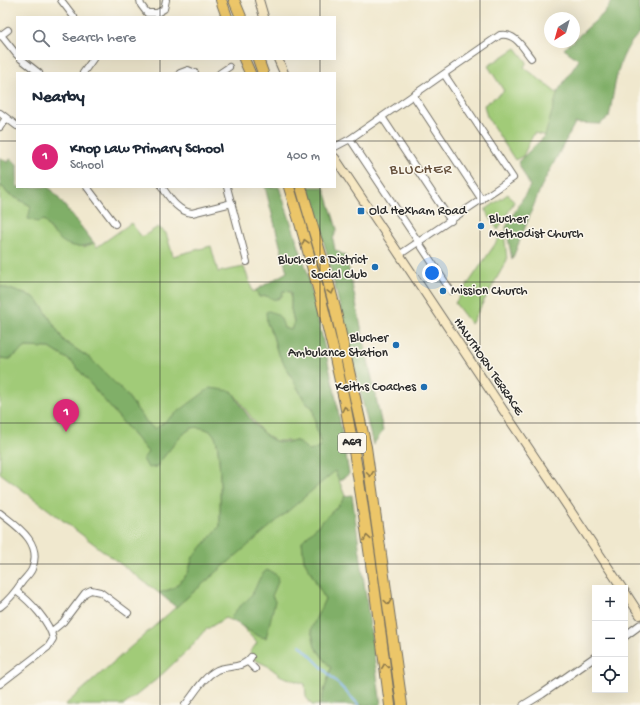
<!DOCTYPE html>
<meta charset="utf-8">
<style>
:root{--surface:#fff;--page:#f6f6f7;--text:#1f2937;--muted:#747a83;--line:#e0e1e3;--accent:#db2777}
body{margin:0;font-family:"Gochi Hand",sans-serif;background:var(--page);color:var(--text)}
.controls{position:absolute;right:12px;bottom:12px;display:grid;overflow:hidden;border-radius:0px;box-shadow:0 4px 16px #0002}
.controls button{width:36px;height:36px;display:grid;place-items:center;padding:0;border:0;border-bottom:1px solid var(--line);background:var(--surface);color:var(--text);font:20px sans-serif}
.compass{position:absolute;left:544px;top:12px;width:36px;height:36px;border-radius:50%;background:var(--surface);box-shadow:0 4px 16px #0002;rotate:217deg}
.you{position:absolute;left:432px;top:273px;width:14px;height:14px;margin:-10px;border:3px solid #fff;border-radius:50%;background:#1a73e8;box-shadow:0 0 0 6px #1a73e833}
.badge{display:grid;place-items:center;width:26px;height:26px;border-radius:50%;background:var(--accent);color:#fff;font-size:13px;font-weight:700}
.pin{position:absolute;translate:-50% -33px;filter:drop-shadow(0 1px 2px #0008)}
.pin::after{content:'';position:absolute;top:21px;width:14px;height:12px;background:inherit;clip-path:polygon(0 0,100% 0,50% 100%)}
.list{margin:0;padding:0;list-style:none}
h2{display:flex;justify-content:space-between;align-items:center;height:52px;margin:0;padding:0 16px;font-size:17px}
h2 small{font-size:13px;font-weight:400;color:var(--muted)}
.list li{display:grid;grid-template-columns:26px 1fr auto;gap:12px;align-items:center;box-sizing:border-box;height:64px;padding:0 16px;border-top:1px solid var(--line)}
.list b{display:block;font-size:15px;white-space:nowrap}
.list p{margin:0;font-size:13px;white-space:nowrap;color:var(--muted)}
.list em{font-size:13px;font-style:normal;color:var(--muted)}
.icon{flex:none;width:22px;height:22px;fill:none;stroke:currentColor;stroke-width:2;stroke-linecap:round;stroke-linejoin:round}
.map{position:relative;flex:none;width:640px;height:705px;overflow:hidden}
.search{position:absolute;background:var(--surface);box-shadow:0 4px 16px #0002;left:16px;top:16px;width:320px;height:44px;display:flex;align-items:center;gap:10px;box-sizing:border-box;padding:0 14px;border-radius:0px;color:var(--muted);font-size:15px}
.panel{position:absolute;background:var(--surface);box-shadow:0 4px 16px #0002;left:16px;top:72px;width:320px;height:116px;border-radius:0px}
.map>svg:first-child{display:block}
.green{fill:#a1cb78;stroke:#667b52}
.forest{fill:#80af68;stroke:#566d4a}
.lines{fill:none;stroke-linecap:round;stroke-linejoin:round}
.stream{stroke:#84b7f1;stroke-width:2}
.minor-casing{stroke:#706d64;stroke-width:8}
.tertiary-casing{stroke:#706d64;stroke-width:9}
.secondary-casing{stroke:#706d64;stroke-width:10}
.trunk-casing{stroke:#706d64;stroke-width:12}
.minor{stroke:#fff;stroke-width:6}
.tertiary{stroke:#fff;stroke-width:7}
.secondary{stroke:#f7e8c3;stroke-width:8}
.trunk{stroke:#ecc669;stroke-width:10}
.oneway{stroke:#8c784a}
.grid{fill:none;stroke:#2b2b2b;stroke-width:1;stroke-opacity:0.55}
.poi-dot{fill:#1f6fb2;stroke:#fbf7ec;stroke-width:1.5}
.labels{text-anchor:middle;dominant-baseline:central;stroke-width:3;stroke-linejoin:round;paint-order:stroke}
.shield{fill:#fbf7ec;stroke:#696865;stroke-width:1}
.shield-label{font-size:12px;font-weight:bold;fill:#2b2b2b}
.poi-label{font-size:13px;fill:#2b2b2b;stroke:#fbf7ec;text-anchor:start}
.street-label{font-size:13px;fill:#2b2b2b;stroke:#fbf7ec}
.quarter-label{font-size:15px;letter-spacing:1px;fill:#66513c;stroke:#fbf7ec}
</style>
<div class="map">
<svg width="640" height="705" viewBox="0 0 640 705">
<rect width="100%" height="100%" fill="#fbf7ec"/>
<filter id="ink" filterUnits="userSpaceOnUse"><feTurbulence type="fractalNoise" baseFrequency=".025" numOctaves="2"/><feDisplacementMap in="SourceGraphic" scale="8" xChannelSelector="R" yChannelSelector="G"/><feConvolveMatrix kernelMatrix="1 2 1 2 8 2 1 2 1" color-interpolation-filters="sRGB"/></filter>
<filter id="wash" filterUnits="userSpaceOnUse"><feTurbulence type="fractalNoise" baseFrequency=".012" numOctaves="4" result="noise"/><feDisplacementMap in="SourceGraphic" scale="16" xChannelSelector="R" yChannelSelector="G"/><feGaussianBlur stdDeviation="0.9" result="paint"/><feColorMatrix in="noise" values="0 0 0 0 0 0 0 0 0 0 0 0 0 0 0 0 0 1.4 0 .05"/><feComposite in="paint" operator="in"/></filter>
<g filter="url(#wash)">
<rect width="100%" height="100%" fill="#f0e8ce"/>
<!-- green -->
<path class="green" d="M516,48L527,62L524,67L564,99L547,136L534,133L523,156L515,160L487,117L484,105L504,91L488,66Z
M0,186L3,187L7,193L31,206L44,220L53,233L84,247L94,243L97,247L131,223L142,237L158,227L166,233L173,256L211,246L218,272L244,267L253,292L256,290L259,297L266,296L278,299L282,296V291L291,292V309L294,322L291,330L267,323L273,336L277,351L306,403L313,408L316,427L321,446L310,452L297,441H275L262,432L232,391L176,415L155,430L148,424L126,394L91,359L64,341L42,306L34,297L0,286Z
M508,194L514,202L498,230L485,210Z
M504,231L507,260L471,324L455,303Z
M26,347L50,348L72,362L148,452L156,467C163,458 182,432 192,428C199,426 210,429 214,435C222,447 220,510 220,527L193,557L188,573L174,588L159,593L0,473V358L10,359Z
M335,470L345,496L341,503L302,541L304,560L325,599L311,630L315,647L331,668L320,705H312L306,697L305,684L281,676L268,666L255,660L250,652L257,643L240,624L225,618L204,631L190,648L157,679L124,705H65L176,607Z"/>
<!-- forest -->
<path class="forest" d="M613,0H640V33C616,54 615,89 609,117L600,124L575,123L541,187L512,260L506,227L530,186L518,162L545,136L558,91L579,60L564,49L571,42H574V40L603,14Z
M0,157L8,163L10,159L17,164V187H47L52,190L94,243C68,253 58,240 44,220L37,222L28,219L31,206L7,193L3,187L0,186Z
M265,187H279L307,271L335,393L349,474L339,481L335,471L176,607L159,593L174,588L188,573L193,557L220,526C220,510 222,446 214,435C210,429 199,426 192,428C182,432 163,458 156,467L148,468L143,459L148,452L72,362L50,348L26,347L10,359L0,358V286L34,297L42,306L64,341L91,359L126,394L148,424L155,429L210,388L232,391C241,406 258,434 275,441C281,443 291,442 297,441L310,451L321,446L316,427L313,408L306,403L277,351L273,336L267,323L266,312L269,311C280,315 281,317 284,328L291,330L294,322L291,309V292L283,291L282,295C273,303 274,298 266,296C265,296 260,297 259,297L256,290L287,272Z
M308,187H324L337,229L333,239L335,250L346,256L383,431L373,445L327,254Z
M352,495L381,705H320L331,668L315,647L311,629L325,599L304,560L302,541L341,503L345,496Z
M267,570L277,575L278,582L272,596L275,601L266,638C254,637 243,625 231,620C233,608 246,604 252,594C258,585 258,576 267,570Z"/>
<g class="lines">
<!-- stream -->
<path class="stream" d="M300,645L359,705"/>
</g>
</g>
<g filter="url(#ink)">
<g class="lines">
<!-- minor casing -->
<g class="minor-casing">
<path id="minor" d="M61,0L74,17
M140,0L141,5L147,13H157L164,9L166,0
M1,35L17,55
M0,36L8,30
M21,59L39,73
M83,73L93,59
M180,73L188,70L195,73
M220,73L229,67
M413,95L482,200
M0,113L17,126
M382,117L451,221
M0,127L6,118
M350,139L451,291
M335,147L350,139L500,35C515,32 523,48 531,58
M87,187L115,224
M162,187C170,198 177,211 192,213L232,203
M227,187L247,262
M399,255L513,178L444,74
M0,513C18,527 43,543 32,569C30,574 25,578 22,582C16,591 9,600 0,607
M52,631L63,622L85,593L91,590L100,592L128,613
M248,662L255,669
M0,684L48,647L53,639C50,622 30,601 16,591
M185,705C195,693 203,677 217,670C229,665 243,669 251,657"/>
</g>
<!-- tertiary casing -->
<g class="tertiary-casing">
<path id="tertiary" d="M625,636L640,625
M524,705L542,694L595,657"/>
</g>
<!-- secondary casing -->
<g class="secondary-casing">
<path id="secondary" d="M259,0L264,17
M278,59L284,73
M335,158L622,588
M625,592L640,615"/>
</g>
<!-- trunk casing -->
<g class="trunk-casing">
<path id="trunk" d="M221,0L227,17
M234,0L241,17
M244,59L250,73
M258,59L263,73
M289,187C316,273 338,362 354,451C368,535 379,620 390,705
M301,187L323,262L335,308L366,447L402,705"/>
</g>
<!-- minor -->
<use href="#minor" class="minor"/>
<!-- tertiary -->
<use href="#tertiary" class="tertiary"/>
<!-- secondary -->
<use href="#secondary" class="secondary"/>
<!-- trunk -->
<use href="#trunk" class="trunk"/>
</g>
<!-- one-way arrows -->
<defs><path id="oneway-chevron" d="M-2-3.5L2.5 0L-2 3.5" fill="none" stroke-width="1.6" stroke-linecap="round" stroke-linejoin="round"/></defs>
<g class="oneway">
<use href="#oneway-chevron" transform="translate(305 242) rotate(-106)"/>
<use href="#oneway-chevron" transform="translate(331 292) rotate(76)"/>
<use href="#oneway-chevron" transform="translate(345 409) rotate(-102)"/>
<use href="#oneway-chevron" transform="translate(370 474) rotate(82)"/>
<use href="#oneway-chevron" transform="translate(367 538) rotate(-99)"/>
<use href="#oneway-chevron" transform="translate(388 602) rotate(82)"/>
<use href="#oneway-chevron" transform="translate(385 666) rotate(-97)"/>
</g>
</g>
<!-- grid -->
<path class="grid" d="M160,0V17M320,0V17M480,0V705M160,59V73M320,59V73M0,141H17M335,141H640M160,187V705M320,187V705M0,282H640M0,423H640M0,564H640"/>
<!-- markers -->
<g class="poi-dot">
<rect x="357" y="207" width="8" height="8" rx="2"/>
<circle cx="481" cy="226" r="4"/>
<circle cx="375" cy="267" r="4"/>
<circle cx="443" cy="291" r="4"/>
<circle cx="396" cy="345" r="4"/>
<circle cx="424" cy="387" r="4"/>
</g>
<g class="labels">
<!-- shield labels -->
<rect class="shield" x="338" y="433" width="28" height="20" rx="3"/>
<g class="shield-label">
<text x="352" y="443">A69</text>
</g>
<!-- poi labels -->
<g class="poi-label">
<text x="369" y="211">Old Hexham Road</text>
<text x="489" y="219">Blucher<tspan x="489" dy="15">Methodist Church</tspan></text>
<text x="367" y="260" text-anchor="end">Blucher &amp; District<tspan x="367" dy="15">Social Club</tspan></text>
<text x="451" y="291">Mission Church</text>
<text x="388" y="338" text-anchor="end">Blucher<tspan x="388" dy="15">Ambulance Station</tspan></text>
<text x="416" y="387" text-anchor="end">Keiths Coaches</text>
</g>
<!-- street labels -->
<g class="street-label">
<text transform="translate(488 367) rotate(56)">HAWTHORN TERRACE</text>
</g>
<!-- quarter labels -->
<g class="quarter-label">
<text x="421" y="170">BLUCHER</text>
</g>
</g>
</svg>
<div class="controls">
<button>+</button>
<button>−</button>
<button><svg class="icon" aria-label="locate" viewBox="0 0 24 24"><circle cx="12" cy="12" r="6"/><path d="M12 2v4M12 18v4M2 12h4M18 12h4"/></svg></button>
</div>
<svg class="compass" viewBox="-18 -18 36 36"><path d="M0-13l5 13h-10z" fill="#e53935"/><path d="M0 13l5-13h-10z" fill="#747a83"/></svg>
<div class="you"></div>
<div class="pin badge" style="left:66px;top:432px">1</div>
<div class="search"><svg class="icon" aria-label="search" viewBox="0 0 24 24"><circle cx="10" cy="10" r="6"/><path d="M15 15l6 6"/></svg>Search here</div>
<section class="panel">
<h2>Nearby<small></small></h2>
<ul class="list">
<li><span class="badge">1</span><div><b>Knop Law Primary School</b><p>School</p></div><em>400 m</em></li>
</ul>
</section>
</div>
